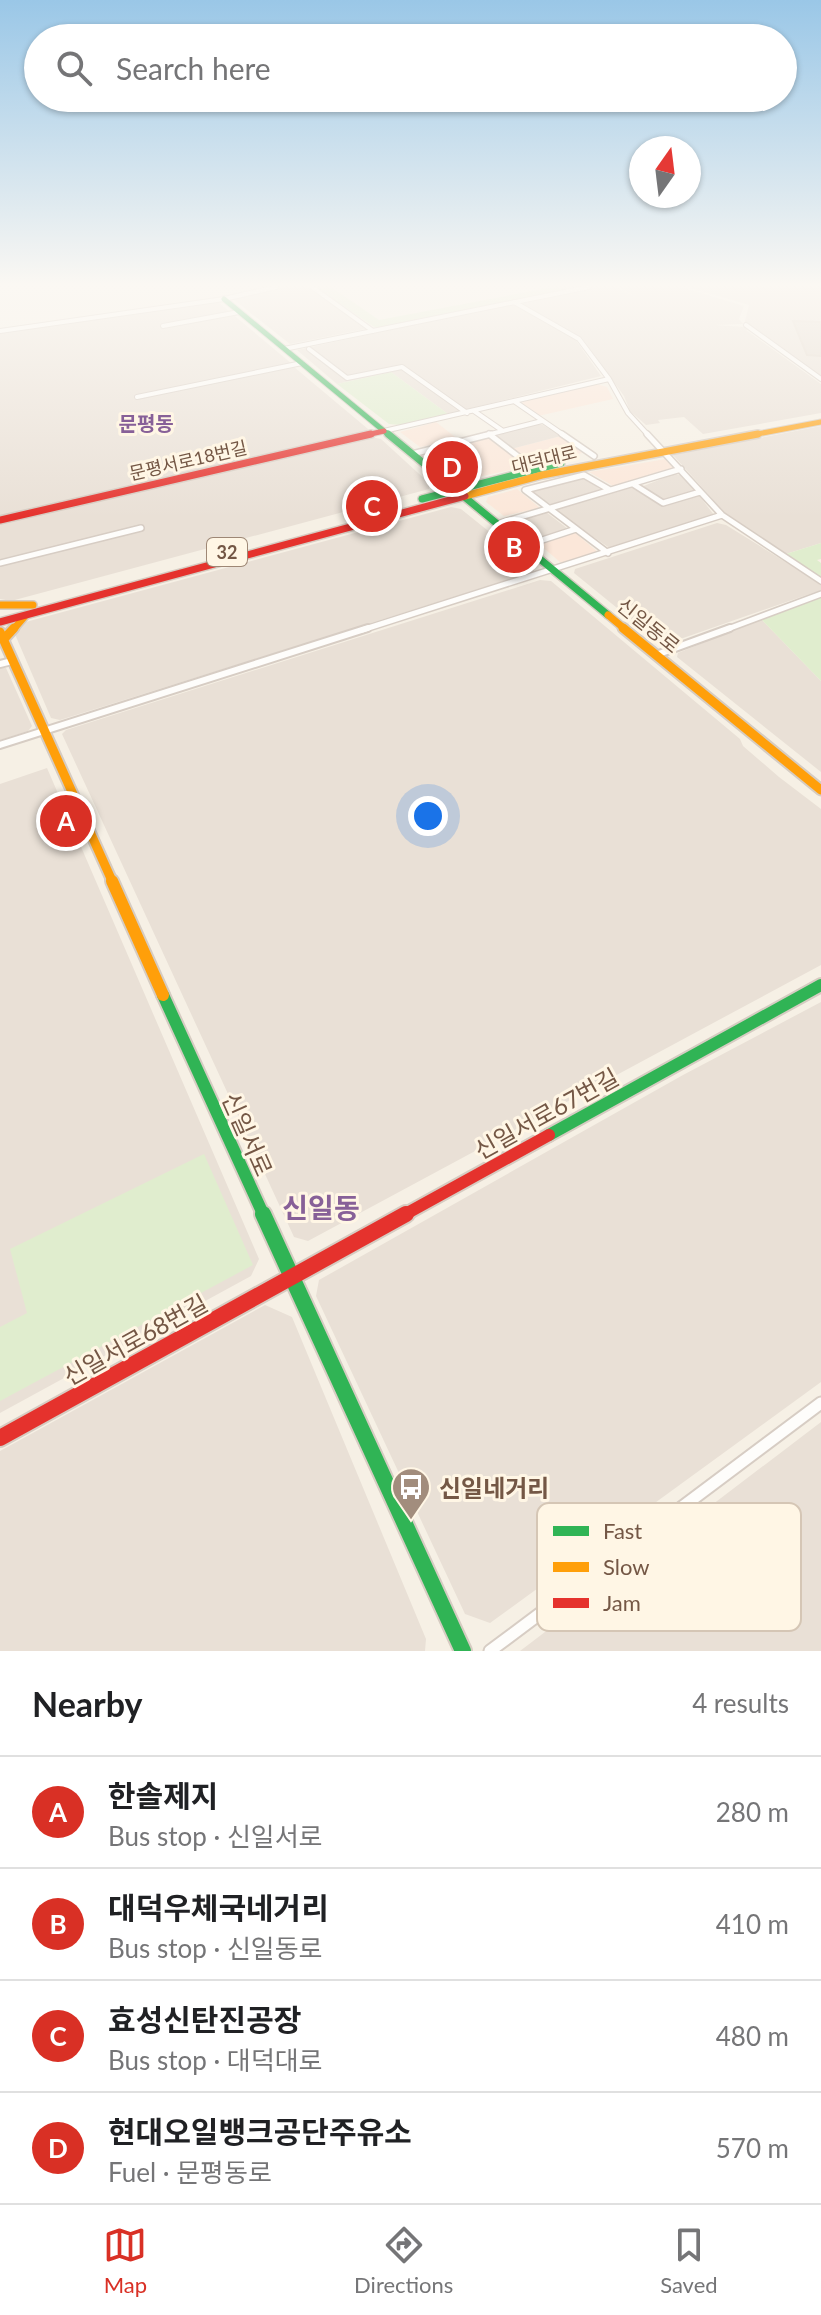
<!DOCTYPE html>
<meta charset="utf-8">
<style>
:root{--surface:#fff;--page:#f6f6f6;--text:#202124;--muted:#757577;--line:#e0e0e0;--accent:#d93025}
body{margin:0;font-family:Lato,"Noto Sans KR",sans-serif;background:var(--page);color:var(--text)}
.compass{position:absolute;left:629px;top:136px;width:72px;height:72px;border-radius:50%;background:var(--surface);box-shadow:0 2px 6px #0004;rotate:14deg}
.you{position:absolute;left:428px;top:816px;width:28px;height:28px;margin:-20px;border:6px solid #fff;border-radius:50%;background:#1a73e8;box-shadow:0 0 0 12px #1a73e833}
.badge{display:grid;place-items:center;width:52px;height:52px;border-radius:50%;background:var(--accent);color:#fff;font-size:26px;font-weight:700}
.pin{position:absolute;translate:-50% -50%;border:4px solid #fff;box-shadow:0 2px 8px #0006}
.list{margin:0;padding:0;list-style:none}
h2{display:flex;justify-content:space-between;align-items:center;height:104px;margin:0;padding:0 32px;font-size:34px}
h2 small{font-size:26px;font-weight:400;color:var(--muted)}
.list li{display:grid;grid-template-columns:52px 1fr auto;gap:24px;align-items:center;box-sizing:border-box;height:112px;padding:0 32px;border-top:2px solid var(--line)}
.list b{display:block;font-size:30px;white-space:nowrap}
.list p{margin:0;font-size:26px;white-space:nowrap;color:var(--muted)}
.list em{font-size:26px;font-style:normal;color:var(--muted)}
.icon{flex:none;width:44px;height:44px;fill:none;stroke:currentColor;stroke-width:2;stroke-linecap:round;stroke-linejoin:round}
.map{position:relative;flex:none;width:821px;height:1651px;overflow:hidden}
.search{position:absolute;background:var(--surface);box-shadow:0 2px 6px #0004;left:24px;right:24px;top:24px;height:88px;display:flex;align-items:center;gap:20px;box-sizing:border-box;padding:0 28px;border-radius:44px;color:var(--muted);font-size:30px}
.sheet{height:552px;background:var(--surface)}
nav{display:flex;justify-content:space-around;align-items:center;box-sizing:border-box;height:112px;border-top:2px solid var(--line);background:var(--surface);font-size:22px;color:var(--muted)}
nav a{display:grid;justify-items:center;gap:4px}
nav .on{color:var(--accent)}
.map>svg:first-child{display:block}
.commercial{fill:#fbe7d9}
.industrial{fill:#e9e0d6}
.green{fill:#e0edce}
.building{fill:#e2d8cd;stroke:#dfd3c7;stroke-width:2}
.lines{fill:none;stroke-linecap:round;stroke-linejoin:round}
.street-far3-casing{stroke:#d7cdc4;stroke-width:6}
.street-far2-casing{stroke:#d7cdc4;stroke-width:8}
.street-far1-casing{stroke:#d7cdc4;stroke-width:10}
.street-casing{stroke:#d7cdc4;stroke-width:15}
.fast-far3-casing{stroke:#d6ccc2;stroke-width:7}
.fast-far2-casing{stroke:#d6ccc2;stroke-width:10}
.fast-far1-casing{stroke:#d6ccc2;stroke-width:16}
.fast-casing{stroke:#d6ccc2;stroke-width:20}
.slow-far3-casing{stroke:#d6ccc2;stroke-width:7}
.slow-far2-casing{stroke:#d6ccc2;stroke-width:10}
.slow-far1-casing{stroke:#d6ccc2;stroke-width:13}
.slow-casing{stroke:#d6ccc2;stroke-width:16}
.jam-far3-casing{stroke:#d6ccc2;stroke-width:7}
.jam-far2-casing{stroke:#d6ccc2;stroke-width:10}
.jam-far1-casing{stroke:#d6ccc2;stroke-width:16}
.jam-casing{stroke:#d6ccc2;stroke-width:20}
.street-far3{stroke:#fefdfb;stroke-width:4}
.street-far2{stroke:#fefdfb;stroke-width:5}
.street-far1{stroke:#fefdfb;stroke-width:6}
.street{stroke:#fefdfb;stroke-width:11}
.fast-far3{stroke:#30b455;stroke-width:5}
.fast-far2{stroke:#30b455;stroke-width:7}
.fast-far1{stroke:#30b455;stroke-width:12}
.fast{stroke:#30b455;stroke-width:16}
.slow-far3{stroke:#ff9f0a;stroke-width:5}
.slow-far2{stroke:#ff9f0a;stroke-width:7}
.slow-far1{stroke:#ff9f0a;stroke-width:9}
.slow{stroke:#ff9f0a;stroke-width:12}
.jam-far3{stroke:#e5322d;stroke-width:5}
.jam-far2{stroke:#e5322d;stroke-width:7}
.jam-far1{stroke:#e5322d;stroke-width:12}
.jam{stroke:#e5322d;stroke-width:16}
.labels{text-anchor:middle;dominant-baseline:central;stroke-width:6;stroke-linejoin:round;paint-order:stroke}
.far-street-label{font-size:18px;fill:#745745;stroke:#fff6e5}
.shield{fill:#fff6e5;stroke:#9e8775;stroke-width:2}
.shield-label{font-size:18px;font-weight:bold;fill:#745745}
.far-quarter-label{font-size:20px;font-weight:bold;fill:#876098;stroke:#fff6e5}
.street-label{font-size:20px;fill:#745745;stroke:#fff6e5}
.near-street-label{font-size:24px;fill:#745745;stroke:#fff6e5}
.near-poi-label{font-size:24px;font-weight:bold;fill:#745745;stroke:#fff6e5;text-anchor:start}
.near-quarter-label{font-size:28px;font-weight:bold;fill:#876098;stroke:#fff6e5}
.key{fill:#fff6e5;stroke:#d5c6b5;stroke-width:2}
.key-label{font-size:22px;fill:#745745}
</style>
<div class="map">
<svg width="821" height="1651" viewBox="0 0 821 1651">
<rect width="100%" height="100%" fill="#f6f0e5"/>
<!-- commercial -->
<path class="commercial" d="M596,384L607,387L613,399L538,416L522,404L523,401Z
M436,422L459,440L420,447L400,432Z
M561,436L582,453L531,465L511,449Z
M485,437L491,438L528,466L469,479L455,477L428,454L431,451Z
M666,459L674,470L615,487L589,472Z
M517,489L540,508L504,516L486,502L488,497Z
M574,532L599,553L567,563L560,562L540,545Z"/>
<!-- industrial -->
<path class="industrial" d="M280,287H307L365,329L290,344L233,299Z
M596,287H615L636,297L619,287H681L744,306L739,319L743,324L715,325L746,327L749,329L746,330L821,384V413L703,434L684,417L658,420L660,423L646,425L630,411L624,396L582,338L521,304Z
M687,287H821V376L747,325L745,321L749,305Z
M218,302L292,364L135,396L136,398L294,367L368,429L366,432L0,516V333Z
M512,304L575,339L601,376L448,414L391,372L337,384L297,350Z
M535,424L543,425L561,436L511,449L495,437L496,434Z
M821,426V543L786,554L726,514L673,455Z
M371,437L381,439L429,483V489L11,601L0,599V565L143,529L141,526L0,561V523Z
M674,474L681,475L695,491L665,500L641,487Z
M584,477L602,491L552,505L530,491Z
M630,487L662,506L698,494L714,515L611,549L557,512L559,508Z
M451,507L461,509L534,568V572L60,720L51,718L14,632L22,623Z
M546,512L568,529L536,539L512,523Z
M717,523L726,525L800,571L821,585V590L666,644L659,642L574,573L575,569Z
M540,580L551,581L740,739L743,746L779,777L821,809V965L308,1241L294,1237L62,734L66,730Z
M761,619L821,681V772L677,657L678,653Z
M0,667L6,668L32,726L28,731L0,740Z
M47,768L259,1259L251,1276L0,1413V784Z
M821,1002V1382L490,1623L465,1614L316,1296L319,1280L683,1075Z
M265,1305L292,1317L426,1639L425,1651H0V1451Z
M821,1422V1651H520Z"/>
<!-- green -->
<path class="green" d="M316,287H331L379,320L553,287H580L380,327H374Z
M391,372L448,414L400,425L389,424L337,384Z
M821,543V559L817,560L821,563V577L786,554Z
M821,597V681L761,619Z
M204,1154L253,1265L0,1401V1327L27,1313L10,1249Z"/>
<!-- building -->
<path class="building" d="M793,321L821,322V356L807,355Z"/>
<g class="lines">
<!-- street-far3 casing -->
<g class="street-far3-casing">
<path id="street-far3" d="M312,287L373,331
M514,302L579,339L609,379L628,413L649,436
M746,325L821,379
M163,326L239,312
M0,331L224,299L276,287
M284,349L589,287
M309,349L347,378L402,367L467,413
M137,397L302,363
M514,401L565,436
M474,411L503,431
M384,431L609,379
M489,434L492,436
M483,436L542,421"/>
</g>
<!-- street-far2 casing -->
<g class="street-far2-casing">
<path id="street-far2" d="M489,434L524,461
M562,434L594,456
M647,434L722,515L821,581
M412,454L491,434
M633,484L663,503L700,492
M497,524L681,469
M524,546L576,529
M608,553L525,490L584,475L610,490
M0,563L141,528
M362,630L722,515
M725,630L821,594"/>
</g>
<!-- street-far1 casing -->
<g class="street-far1-casing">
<path id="street-far1" d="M656,655L730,628
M0,664L12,661
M0,745L368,628"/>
</g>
<!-- street casing -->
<g class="street-casing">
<path id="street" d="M490,1651L821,1403"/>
</g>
<!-- fast-far3 casing -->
<g class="fast-far3-casing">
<path id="fast-far3" d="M224,299L390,436"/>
</g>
<!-- fast-far2 casing -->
<g class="fast-far2-casing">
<path id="fast-far2" d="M388,434L608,615
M422,499L561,463"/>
</g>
<!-- fast-far1 casing -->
<g class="fast-far1-casing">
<path id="fast-far1" d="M163,995L264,1216
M549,1135L821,985"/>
</g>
<!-- fast casing -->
<g class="fast-casing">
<path id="fast" d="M263,1214L463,1651"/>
</g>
<!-- slow-far3 casing -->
<g class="slow-far3-casing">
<path id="slow-far3" d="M747,436L821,422"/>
</g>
<!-- slow-far2 casing -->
<g class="slow-far2-casing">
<path id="slow-far2" d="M465,496L542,475L758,434
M0,605H33
M608,615L626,630
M13,630L25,616"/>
</g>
<!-- slow-far1 casing -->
<g class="slow-far1-casing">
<path id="slow-far1" d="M623,628L821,790
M0,632L113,883
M4,639L14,628"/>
</g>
<!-- slow casing -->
<g class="slow-casing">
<path id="slow" d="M112,881L163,995"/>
</g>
<!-- jam-far3 casing -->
<g class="jam-far3-casing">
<path id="jam-far3" d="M362,436L384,431"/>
</g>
<!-- jam-far2 casing -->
<g class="jam-far2-casing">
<path id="jam-far2" d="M0,520L371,434
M0,622L465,496"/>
</g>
<!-- jam-far1 casing -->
<g class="jam-far1-casing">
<path id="jam-far1" d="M402,1216L549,1135"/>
</g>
<!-- jam casing -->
<g class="jam-casing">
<path id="jam" d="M0,1438L406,1214"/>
</g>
<!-- street-far3 -->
<use href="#street-far3" class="street-far3"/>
<!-- street-far2 -->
<use href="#street-far2" class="street-far2"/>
<!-- street-far1 -->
<use href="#street-far1" class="street-far1"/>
<!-- street -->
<use href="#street" class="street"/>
<!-- fast-far3 -->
<use href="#fast-far3" class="fast-far3"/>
<!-- fast-far2 -->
<use href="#fast-far2" class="fast-far2"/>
<!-- fast-far1 -->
<use href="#fast-far1" class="fast-far1"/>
<!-- fast -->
<use href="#fast" class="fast"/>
<!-- slow-far3 -->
<use href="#slow-far3" class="slow-far3"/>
<!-- slow-far2 -->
<use href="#slow-far2" class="slow-far2"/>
<!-- slow-far1 -->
<use href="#slow-far1" class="slow-far1"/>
<!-- slow -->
<use href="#slow" class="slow"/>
<!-- jam-far3 -->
<use href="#jam-far3" class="jam-far3"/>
<!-- jam-far2 -->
<use href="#jam-far2" class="jam-far2"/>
<!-- jam-far1 -->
<use href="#jam-far1" class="jam-far1"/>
<!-- jam -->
<use href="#jam" class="jam"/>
</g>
<!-- sky -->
<linearGradient id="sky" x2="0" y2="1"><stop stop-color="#9ac7e7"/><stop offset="0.55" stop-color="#fbf8f3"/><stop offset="1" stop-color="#fbf8f3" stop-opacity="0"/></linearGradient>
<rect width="821" height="518" fill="url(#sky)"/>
<!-- icons -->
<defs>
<g id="bus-pin" transform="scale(2)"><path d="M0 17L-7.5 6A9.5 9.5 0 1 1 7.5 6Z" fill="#a28d7d" stroke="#fff6e5"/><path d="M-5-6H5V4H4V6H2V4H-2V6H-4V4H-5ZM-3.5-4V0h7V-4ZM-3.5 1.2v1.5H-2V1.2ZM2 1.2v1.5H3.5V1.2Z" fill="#fff"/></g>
</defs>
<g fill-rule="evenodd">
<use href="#bus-pin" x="411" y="1487"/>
</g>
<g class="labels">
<!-- far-street labels -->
<g class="far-street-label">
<text transform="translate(544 459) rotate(-14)">대덕대로</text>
<text transform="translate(188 460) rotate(-13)">문평서로18번길</text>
</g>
<!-- shield labels -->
<rect class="shield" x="207" y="538" width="40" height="28" rx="6"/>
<g class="shield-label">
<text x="227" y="552">32</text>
</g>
<!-- far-quarter labels -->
<g class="far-quarter-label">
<text x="146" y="423">문평동</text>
</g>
<!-- street labels -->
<g class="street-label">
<text transform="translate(649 625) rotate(39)">신일동로</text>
</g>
<!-- near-street labels -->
<g class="near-street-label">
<text transform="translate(546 1113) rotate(-29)">신일서로67번길</text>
<text transform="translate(248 1134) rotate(66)">신일서로</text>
<text transform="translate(135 1339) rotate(-29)">신일서로68번길</text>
</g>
<!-- near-poi labels -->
<g class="near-poi-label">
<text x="439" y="1487">신일네거리</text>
</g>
<!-- near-quarter labels -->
<g class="near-quarter-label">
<text x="321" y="1207">신일동</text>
</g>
</g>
<!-- legend -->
<rect x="537" y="1503" width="264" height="128" rx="12" class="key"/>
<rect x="553" y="1526" width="36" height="10" fill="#30b455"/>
<rect x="553" y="1562" width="36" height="10" fill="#ff9f0a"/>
<rect x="553" y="1598" width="36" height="10" fill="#e5322d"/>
<g class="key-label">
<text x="603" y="1539">Fast</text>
<text x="603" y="1575">Slow</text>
<text x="603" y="1611">Jam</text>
</g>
</svg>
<svg class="compass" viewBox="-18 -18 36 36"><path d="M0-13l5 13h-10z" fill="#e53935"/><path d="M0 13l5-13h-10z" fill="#757577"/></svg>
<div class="you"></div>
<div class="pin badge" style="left:66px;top:821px">A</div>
<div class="pin badge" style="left:514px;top:547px">B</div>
<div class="pin badge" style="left:372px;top:506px">C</div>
<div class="pin badge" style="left:452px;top:467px">D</div>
<div class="search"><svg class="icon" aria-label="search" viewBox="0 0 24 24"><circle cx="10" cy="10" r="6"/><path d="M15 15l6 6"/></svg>Search here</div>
</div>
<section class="sheet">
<h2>Nearby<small>4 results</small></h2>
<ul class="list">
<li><span class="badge">A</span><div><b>한솔제지</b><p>Bus stop · 신일서로</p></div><em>280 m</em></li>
<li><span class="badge">B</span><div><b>대덕우체국네거리</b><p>Bus stop · 신일동로</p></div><em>410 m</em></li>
<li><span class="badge">C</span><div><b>효성신탄진공장</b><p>Bus stop · 대덕대로</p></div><em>480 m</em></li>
<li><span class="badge">D</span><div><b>현대오일뱅크공단주유소</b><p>Fuel · 문평동로</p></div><em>570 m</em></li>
</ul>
</section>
<nav>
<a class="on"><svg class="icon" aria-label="map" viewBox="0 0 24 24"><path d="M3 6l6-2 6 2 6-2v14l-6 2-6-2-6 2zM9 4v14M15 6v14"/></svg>Map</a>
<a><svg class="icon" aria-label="directions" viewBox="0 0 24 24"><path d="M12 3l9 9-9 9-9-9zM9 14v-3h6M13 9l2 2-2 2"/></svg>Directions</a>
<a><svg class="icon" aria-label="saved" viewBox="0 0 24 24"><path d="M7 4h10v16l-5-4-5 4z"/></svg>Saved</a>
</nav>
